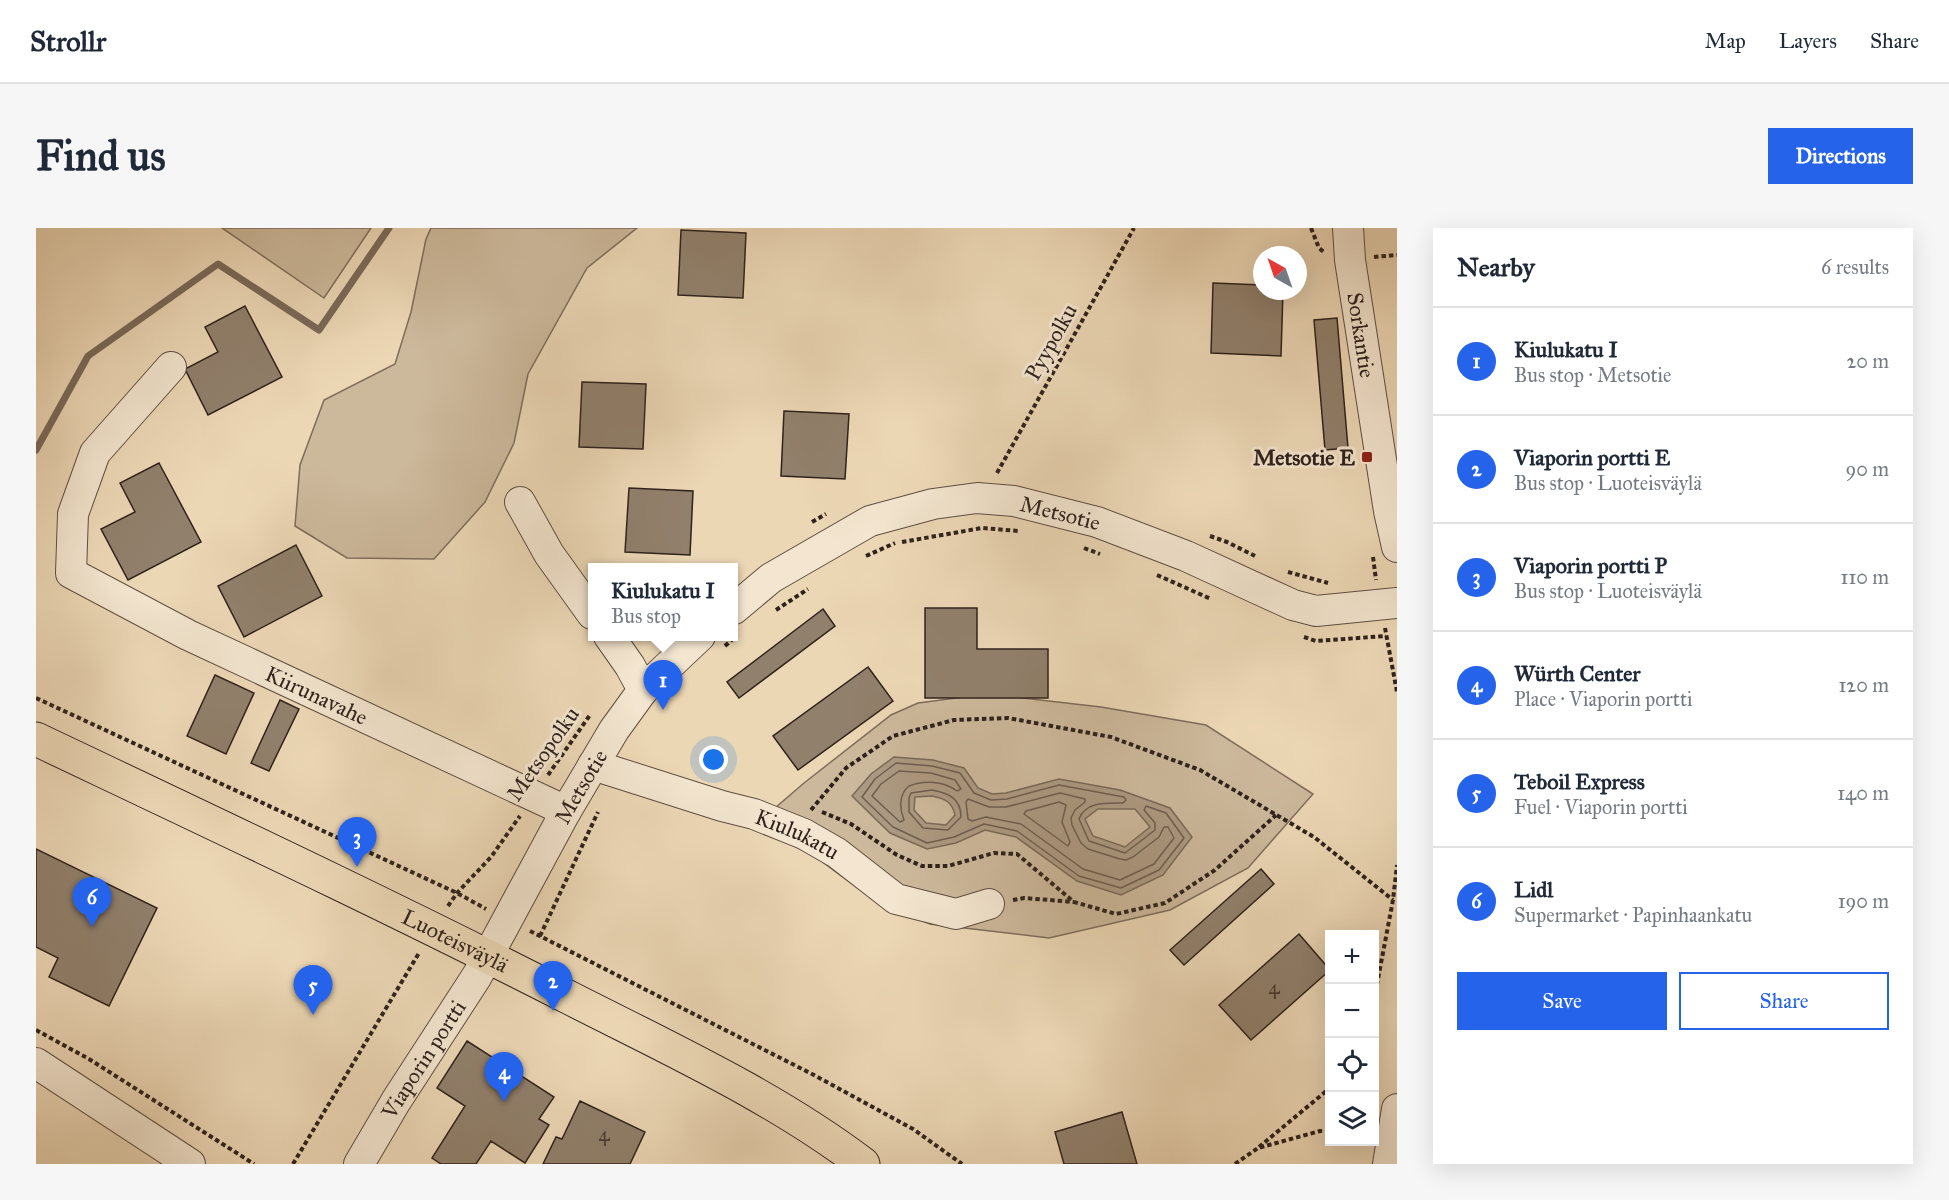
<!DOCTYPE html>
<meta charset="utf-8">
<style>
:root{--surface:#fff;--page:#f6f6f7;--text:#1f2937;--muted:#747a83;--line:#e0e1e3;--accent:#2563eb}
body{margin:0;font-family:"IM FELL Great Primer",serif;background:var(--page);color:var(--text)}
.controls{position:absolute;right:18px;bottom:18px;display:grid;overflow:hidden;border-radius:0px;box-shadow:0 6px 24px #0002}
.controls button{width:54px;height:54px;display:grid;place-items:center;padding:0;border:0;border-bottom:2px solid var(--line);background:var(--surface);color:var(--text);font:30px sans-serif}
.compass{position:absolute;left:1217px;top:18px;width:54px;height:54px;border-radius:50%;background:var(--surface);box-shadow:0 6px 24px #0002;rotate:320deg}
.you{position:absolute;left:678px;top:532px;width:21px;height:21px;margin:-15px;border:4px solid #fff;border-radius:50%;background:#1a73e8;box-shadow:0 0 0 9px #1a73e833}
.badge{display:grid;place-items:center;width:39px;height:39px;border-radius:50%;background:var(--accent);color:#fff;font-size:20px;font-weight:700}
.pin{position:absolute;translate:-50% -50px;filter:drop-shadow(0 2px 3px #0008)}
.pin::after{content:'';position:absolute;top:32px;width:21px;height:18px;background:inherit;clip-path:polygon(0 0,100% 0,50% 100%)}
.popup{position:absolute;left:552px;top:335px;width:150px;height:78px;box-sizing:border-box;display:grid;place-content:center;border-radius:0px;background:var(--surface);filter:drop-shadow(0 2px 4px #0005);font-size:20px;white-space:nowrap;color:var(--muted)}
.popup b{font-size:22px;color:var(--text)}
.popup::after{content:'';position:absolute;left:50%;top:100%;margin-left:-12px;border:12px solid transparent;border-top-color:var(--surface)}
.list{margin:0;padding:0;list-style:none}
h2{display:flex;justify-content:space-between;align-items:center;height:78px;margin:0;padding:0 24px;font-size:26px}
h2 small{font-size:20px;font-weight:400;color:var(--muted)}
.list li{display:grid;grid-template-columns:39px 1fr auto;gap:18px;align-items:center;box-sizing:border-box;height:108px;padding:0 24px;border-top:2px solid var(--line)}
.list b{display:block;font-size:22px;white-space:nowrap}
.list p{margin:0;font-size:20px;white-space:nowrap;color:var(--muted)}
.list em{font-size:20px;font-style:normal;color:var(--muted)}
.actions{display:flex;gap:12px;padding:18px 24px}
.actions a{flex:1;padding:14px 0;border:2px solid var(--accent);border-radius:0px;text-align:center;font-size:21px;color:var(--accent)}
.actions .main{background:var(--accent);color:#fff}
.icon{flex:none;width:33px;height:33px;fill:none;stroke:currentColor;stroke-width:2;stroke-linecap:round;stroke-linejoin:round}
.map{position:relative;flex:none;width:1361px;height:936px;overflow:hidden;border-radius:0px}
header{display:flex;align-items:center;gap:36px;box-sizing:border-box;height:84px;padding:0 30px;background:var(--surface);border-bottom:2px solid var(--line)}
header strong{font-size:28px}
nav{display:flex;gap:33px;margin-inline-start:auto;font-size:21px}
.intro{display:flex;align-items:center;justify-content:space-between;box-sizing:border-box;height:144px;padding:0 36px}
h1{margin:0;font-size:42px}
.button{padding:15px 27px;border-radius:0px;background:var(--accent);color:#fff;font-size:21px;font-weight:700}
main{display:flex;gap:36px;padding:0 36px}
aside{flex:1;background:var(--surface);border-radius:0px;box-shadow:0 6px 24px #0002}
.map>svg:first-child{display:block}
.green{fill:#ccb89b;stroke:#7e6d5c;stroke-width:1.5}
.water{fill:#ac9981;stroke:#7a6959;stroke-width:1.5;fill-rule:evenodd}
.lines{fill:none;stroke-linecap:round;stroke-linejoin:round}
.shore{stroke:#6e5e4f;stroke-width:1.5}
.stream{stroke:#7a6959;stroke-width:7}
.building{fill:#91806c;stroke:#2f221d;stroke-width:1.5}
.minor-casing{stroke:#5e4f43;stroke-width:32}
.major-casing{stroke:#2f221d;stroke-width:35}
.path{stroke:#2f221d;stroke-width:4;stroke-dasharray:4.5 3;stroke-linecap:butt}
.minor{stroke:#f3e5cf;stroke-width:30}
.major{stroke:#ecd7b5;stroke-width:33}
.poi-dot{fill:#8f2418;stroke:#f3e5cf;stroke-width:2}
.labels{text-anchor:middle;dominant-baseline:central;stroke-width:6;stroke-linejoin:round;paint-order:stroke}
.number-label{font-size:20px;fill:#483a31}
.street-label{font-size:22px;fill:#2f221d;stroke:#f3e5cf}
.poi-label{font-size:22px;font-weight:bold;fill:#2f221d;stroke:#f3e5cf;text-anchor:end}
</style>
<header>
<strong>Strollr</strong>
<nav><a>Map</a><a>Layers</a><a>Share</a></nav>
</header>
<div class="intro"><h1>Find us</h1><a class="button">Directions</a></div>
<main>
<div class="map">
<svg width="1361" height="936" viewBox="0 0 1361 936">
<rect width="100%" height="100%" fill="#ecd7b5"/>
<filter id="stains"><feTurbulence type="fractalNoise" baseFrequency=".00333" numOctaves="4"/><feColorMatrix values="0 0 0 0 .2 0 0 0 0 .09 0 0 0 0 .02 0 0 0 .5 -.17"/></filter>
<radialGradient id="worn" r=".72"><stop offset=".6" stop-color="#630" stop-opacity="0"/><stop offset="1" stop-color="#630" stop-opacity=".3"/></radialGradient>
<!-- green -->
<path class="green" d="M186,0H335L288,70Z
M395,0H601L551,40L492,146L478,215L449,274L398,331L311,330L259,298L264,237L288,172L359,136L375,84L390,11Z
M951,466L1065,479L1170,497L1277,566L1212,640L1134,682L1013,710L894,696L842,675L777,627L717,599L768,555L855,487L882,475Z"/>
<!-- water -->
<path class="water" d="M858,529L897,532L928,540L942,560L956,566L970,565L1023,551L1084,562L1134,580L1156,609L1127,647L1085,667L1041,653L980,609L949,602L920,615L891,621L854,605L816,568L835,546ZM896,568C910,571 916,574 919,587L910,597L890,595L878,582L879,569ZM1062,581H1099L1114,599L1089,619L1057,608L1049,591Z"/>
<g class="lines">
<!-- shore -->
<path class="shore" d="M860,535L896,538L924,545L938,565L955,572L971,571L1023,557L1088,569L1090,572L1087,575C1071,575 1050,573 1043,591L1053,613L1089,625L1119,602V595L1108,582L1110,578L1130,585L1148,610L1123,642L1085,660L1043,648L981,603L948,596L918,609L891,615L857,599L826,569L839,551Z
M863,543L895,545L919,552L925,561L921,563C908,553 888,552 873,558C863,566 863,580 868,592L864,594L836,568L845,556Z
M896,562C913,565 925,571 925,589L912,602L887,600L873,584V570L875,565Z
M1024,565L1049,571V574L1039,582L1035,590L1036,597L1045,615L1052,621L1084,631L1090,632L1097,629L1123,609L1128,599H1132L1138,610L1118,636L1084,652L1047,641L985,596L950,589L936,593L932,591L930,574L932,571L953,579H970Z
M1023,574L1030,577L1026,594L1034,614L1032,618L988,586L990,583Z"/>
<!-- stream -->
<path class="stream" d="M0,222L52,128L182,36L283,102L353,0"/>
</g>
<!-- building -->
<path class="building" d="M645,2L710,5L707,70L642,67Z
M1177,55L1226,57V63H1247L1245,128L1175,125Z
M209,78L246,149L172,187L149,141L182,124L169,99Z
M1301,90L1312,220L1289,222L1278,92Z
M546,154L610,156L607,221L543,219Z
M748,183L813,186L809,251L745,248Z
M123,235L165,314L92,352L65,301L99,284L84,255Z
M593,260L657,263L654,327L589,324Z
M260,317L286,368L208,409L182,358Z
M889,380H941V421H1012V470H889Z
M787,381L799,398L703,470L691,454Z
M832,439L857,473L762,542L737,508Z
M179,447L218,465L190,526L151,508Z
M244,472L263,481L233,543L215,535Z
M0,621L121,680L73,778L13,749L22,730L0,719Z
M1225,641L1238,656L1148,737L1134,722Z
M1263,706L1294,742L1215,812L1183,777Z
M431,813L518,869L503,891L513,897L489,935L455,913L440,936H405L396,930L429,878L401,860Z
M544,873L609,904L594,936H507L520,909L526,911Z
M1086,884L1101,936H1028L1019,904Z"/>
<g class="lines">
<!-- minor casing -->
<g class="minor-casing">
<g id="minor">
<path id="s1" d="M1312,0L1314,32L1353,283L1361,319"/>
<path id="s2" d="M135,139L59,225L37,286L35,345L152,407L530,583"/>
<path d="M484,274L513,326L556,386"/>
<path id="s3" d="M698,381L735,350L834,293L897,276L941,270L978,273L1061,294L1150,328L1257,377L1280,383L1361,375"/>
<path d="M573,408L594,438L607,462"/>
<path id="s4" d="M557,537L686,578L718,586L768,606L801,625L860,671L920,686L953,676"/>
<path d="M0,835L154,936"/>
<path id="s5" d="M323,936L360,873L441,748L530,583L578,502L607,462L664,408"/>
<path d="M1352,936L1361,881"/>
</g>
</g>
<!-- major casing -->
<g class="major-casing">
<g id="major">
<path id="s6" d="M0,511C179,596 358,680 534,770C634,821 737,868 827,936"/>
</g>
</g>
<!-- path -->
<path class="path" d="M1275,0L1283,20L1289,25
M1338,29L1361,27
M961,245L1098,0
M776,294L790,286
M1174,308L1191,314L1219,328
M866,314L946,300L983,303
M1048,320L1064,326
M830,328L859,315
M1337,329L1340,352
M1252,344L1292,355
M1121,347L1175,371
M740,382L772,361
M1349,400L1361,464
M1268,409L1280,413L1350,408
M689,418L701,407
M0,470L421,665L450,681
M512,547L554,487
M775,582L810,540L857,508L918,492L972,490L1075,509L1164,542L1278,609L1357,672
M786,584L815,596L861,627L886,638H912L958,625L981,626L1038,674L1080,686L1129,675L1179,642L1240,587
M977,672L988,670L1038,674
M412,678L421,665L455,629L484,588
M494,703L776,846L877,901L926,936
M504,708L562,584
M1338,772L1357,672L1361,637
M0,802L53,831L218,936
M1223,919L1294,860
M257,936L383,725
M1199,936L1222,920L1284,903H1294"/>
<!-- minor -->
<use href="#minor" class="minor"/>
<!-- major -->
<use href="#major" class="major"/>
</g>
<!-- markers -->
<rect class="poi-dot" x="1325" y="223" width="12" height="12" rx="3"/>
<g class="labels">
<!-- number labels -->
<g class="number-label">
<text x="1238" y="759">4</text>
<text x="568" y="906">4</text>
</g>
<!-- street labels -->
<g class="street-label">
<text stroke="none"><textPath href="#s1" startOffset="108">Sorkantie</textPath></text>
<text transform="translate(1015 114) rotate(-61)">Pyypolku</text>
<text stroke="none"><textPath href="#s3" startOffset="357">Metsotie</textPath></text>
<text stroke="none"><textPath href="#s2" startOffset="513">Kiirunavahe</textPath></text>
<text transform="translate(507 526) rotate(-55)">Metsopolku</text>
<text stroke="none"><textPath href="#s5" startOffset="438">Metsotie</textPath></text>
<text stroke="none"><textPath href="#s4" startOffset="216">Kiulukatu</textPath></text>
<text stroke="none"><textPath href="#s6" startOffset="465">Luoteisväylä</textPath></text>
<text stroke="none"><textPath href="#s5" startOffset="123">Viaporin portti</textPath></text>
</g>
<!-- poi labels -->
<g class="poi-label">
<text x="1319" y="229">Metsotie E</text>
</g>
</g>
<rect width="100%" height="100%" filter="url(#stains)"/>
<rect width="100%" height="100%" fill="url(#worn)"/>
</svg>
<div class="controls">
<button>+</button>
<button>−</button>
<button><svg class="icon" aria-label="locate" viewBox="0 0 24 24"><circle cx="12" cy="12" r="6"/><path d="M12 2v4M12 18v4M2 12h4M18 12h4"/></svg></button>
<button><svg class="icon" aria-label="layers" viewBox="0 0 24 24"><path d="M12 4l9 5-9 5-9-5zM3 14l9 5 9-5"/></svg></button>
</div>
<svg class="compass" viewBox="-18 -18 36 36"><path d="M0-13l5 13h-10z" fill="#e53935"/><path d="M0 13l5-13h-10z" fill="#747a83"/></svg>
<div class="you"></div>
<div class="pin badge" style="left:627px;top:482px">1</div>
<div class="popup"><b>Kiulukatu I</b>Bus stop</div>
<div class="pin badge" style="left:517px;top:783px">2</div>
<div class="pin badge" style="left:321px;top:639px">3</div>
<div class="pin badge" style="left:468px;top:874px">4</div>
<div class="pin badge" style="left:277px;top:787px">5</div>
<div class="pin badge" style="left:56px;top:699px">6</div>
</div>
<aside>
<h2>Nearby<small>6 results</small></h2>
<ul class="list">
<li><span class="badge">1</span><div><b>Kiulukatu I</b><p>Bus stop · Metsotie</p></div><em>20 m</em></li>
<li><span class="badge">2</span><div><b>Viaporin portti E</b><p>Bus stop · Luoteisväylä</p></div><em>90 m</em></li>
<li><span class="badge">3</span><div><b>Viaporin portti P</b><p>Bus stop · Luoteisväylä</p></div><em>110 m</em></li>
<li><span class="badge">4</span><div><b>Würth Center</b><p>Place · Viaporin portti</p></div><em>120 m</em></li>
<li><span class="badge">5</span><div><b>Teboil Express</b><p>Fuel · Viaporin portti</p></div><em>140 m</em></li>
<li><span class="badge">6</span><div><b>Lidl</b><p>Supermarket · Papinhaankatu</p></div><em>190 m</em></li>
</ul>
<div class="actions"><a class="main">Save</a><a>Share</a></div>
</aside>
</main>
